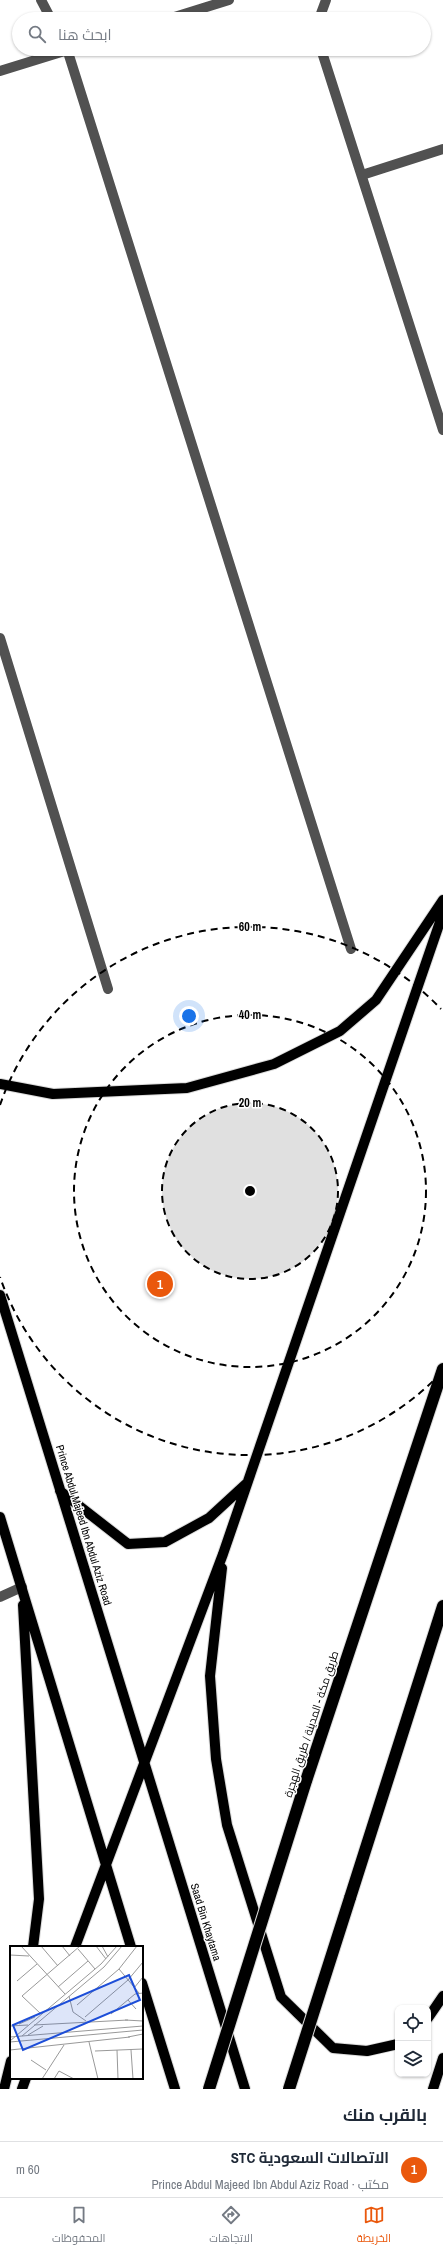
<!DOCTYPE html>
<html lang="ar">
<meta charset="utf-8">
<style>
:root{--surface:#fff;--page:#f6f6f7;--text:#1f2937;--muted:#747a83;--line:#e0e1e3;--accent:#ea580c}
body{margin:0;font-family:"Archivo Narrow",Cairo,sans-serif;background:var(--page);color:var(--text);direction:rtl}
.controls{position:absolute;right:12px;bottom:12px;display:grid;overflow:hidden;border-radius:8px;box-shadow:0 1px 3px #0004}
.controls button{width:36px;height:36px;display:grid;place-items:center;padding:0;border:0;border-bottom:1px solid var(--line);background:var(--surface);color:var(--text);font:20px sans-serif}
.you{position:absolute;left:189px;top:1016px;width:14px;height:14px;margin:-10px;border:3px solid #fff;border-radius:50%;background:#1a73e8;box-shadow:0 0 0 6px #1a73e833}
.badge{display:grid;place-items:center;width:26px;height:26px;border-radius:50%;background:var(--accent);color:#fff;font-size:13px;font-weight:700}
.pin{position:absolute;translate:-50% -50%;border:2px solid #fff;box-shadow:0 1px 4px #0006}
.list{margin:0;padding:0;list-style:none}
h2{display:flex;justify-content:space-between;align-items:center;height:52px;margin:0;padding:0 16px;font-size:17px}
h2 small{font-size:13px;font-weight:400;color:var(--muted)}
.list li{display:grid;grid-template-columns:26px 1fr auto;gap:12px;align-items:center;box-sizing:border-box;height:56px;padding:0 16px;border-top:1px solid var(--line)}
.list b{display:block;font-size:15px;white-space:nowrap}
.list p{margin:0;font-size:13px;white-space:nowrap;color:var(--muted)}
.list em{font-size:13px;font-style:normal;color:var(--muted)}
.icon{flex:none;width:22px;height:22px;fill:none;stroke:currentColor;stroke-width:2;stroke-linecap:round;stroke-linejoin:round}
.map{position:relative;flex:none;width:443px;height:2089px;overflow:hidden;direction:ltr}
.search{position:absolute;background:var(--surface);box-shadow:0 1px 3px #0004;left:12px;right:12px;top:12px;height:44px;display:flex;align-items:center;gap:10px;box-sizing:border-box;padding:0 14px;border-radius:22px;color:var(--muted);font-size:15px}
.sheet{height:108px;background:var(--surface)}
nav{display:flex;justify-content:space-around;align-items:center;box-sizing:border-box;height:56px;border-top:1px solid var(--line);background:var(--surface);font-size:11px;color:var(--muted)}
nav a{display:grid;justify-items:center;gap:2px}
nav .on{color:var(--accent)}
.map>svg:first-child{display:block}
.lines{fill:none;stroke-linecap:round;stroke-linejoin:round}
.major-casing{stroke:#dbdbdb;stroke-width:12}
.highway-casing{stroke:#dbdbdb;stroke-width:14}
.minor{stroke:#515151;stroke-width:10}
.major{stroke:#000;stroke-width:10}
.highway{stroke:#000;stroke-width:12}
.highway-bridge-casing{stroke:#dbdbdb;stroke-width:14;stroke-linecap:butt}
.highway-bridge{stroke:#000;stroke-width:12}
.ring{fill:none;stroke:#000;stroke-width:2;stroke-dasharray:7 5}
.labels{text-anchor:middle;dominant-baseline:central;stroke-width:3;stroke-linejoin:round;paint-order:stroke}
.street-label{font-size:11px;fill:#000;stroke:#fff}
.inset-road{fill:none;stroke:#999;stroke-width:1}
.view{fill:#1d4ed8;fill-opacity:0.15;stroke:#1d4ed8;stroke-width:2}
.inset-edge{fill:none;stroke:#000;stroke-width:2}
.centre{fill:#000;stroke:#fff;stroke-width:2}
.ring-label{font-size:12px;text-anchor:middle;font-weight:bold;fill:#000;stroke:#fff;stroke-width:3;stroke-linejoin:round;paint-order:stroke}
</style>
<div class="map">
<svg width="443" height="2089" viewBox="0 0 443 2089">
<rect width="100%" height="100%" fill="#fff"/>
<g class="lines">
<!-- major casing -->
<g class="major-casing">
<path id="major" d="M0,1084L53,1094L187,1088L274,1064L340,1031L376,1000L443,900
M0,1295L245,2089
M60,1491L128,1544L165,1542L209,1518L246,1484
M0,1517L131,1947
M222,1568L210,1676L216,1759L227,1825L281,1997L333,2048L367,2051L398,2044
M23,1605L39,1899L33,1947
M75,1947L223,1554L443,913
M142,1983L175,2089
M428,2018L443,1996
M4,2089L11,2061
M22,2089L26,2078
M433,2089L443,2058"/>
</g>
<!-- highway casing -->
<g class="highway-casing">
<path id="highway" d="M306,1781L443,1369
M350,1898L443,1606"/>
</g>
<!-- minor -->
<path class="minor" d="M41,0L51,19
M168,19L229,0
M319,19L326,0
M67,49L351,949
M321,49L443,430
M0,71L71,49
M362,175L443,149
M0,638L108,989
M0,1597L22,1587"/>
<!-- major -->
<use href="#major" class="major"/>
<!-- highway -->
<use href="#highway" class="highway"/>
<!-- highway-bridge casing -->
<g class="highway-bridge-casing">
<path id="highway-bridge" d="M209,2089L306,1781
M289,2089L350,1898"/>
</g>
<!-- highway-bridge -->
<use href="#highway-bridge" class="highway-bridge"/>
</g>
<!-- distance rings -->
<circle cx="250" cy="1191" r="88" fill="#000" fill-opacity=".12"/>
<g class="ring">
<circle cx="250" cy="1191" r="88"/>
<circle cx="250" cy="1191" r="176"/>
<path d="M441 1373A264 264 0 0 1 0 1277M0 1105A264 264 0 0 1 441 1009"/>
</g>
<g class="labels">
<!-- street labels -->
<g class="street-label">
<text transform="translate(84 1525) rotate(73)">Prince Abdul Majeed Ibn Abdul Aziz Road</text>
<text transform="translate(311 1724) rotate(-72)">طريق مكة - المدينة / طريق الهجرة</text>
<text transform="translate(206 1922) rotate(73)">Saad Bin Khaytama</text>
</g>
</g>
<!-- overview -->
<g transform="translate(10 1946)">
<rect width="133" height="133" fill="#fff"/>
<path class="inset-road" d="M11,0L55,48M31,0L48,20M52,0L60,10M86,0L96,13M92,0L98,11M68,3L85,23M0,9L19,10M109,23L129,47M7,35L27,18M48,41L78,15M124,42L133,31M59,50L63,66L76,75M118,54L126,63M67,59L109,23L127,0M31,68L12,50L70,0M101,68L125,48L133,47M75,71L118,34L133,16M115,74L133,75M9,78L25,71M24,79L118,74M0,80L18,79M18,89L33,80M12,90L94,21L112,0M0,91L133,80M118,91L133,88M0,95L91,18L107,0M0,96L133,84M79,96L88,133M0,104L120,91M107,104L108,133M121,104L123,133M85,105L133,103M21,114L36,124M32,133L54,99M44,133L49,125L64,133"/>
<path class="view" d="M119,29L130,54L13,104L3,79Z"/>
<rect width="133" height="133" class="inset-edge"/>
</g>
<circle cx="250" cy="1191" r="6" class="centre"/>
<g class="ring-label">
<text x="250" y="931">60 m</text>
<text x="250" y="1019">40 m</text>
<text x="250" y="1107">20 m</text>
</g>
</svg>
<div class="controls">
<button><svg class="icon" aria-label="locate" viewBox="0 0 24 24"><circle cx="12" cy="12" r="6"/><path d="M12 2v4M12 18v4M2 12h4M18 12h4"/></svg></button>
<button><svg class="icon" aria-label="layers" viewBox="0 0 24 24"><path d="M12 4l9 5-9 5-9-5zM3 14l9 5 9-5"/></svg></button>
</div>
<div class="you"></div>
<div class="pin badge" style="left:160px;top:1284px">1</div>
<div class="search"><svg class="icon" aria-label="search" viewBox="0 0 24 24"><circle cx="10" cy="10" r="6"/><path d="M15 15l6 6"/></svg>ابحث هنا</div>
</div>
<section class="sheet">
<h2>بالقرب منك<small></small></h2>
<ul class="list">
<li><span class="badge">1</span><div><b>الاتصالات السعودية STC</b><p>مكتب · Prince Abdul Majeed Ibn Abdul Aziz Road</p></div><em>60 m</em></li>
</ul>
</section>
<nav>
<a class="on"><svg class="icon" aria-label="map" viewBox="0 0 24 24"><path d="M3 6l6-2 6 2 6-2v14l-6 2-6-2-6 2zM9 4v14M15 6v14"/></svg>الخريطة</a>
<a><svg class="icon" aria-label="directions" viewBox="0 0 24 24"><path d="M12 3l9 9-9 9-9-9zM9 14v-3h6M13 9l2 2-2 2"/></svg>الاتجاهات</a>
<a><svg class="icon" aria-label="saved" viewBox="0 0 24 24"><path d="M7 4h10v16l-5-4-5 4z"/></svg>المحفوظات</a>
</nav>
